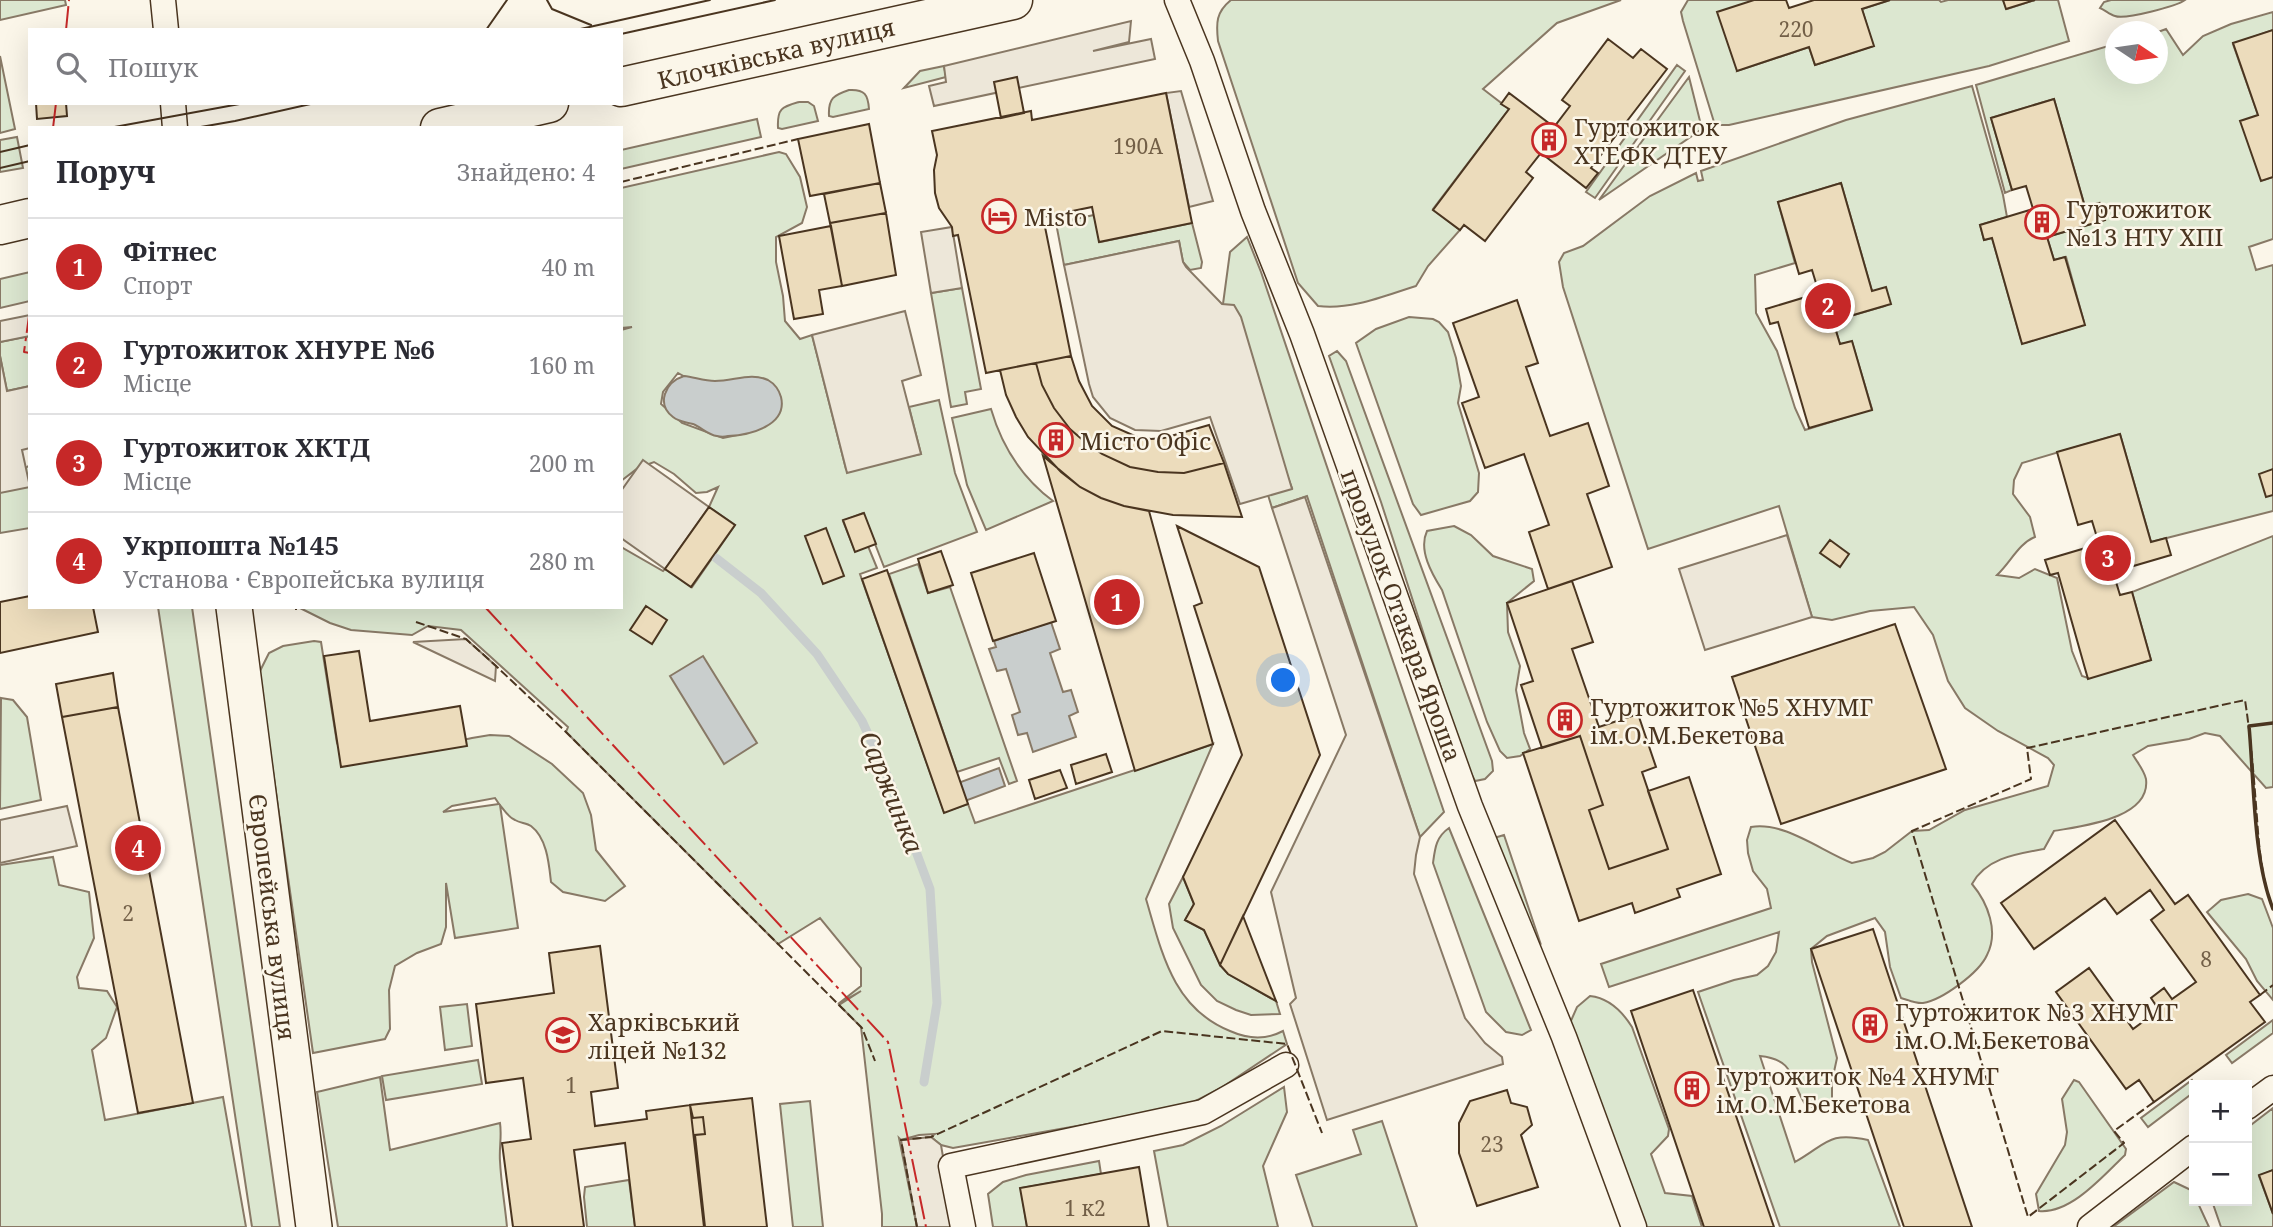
<!DOCTYPE html>
<html lang="uk">
<meta charset="utf-8">
<style>
:root{--surface:#fff;--page:#f2f2f3;--text:#2b2b33;--muted:#7c7c81;--line:#e1e1e2;--accent:#c62828}
body{margin:0;font-family:"Noto Serif",serif;background:var(--page);color:var(--text)}
.controls{position:absolute;right:21px;bottom:21px;display:grid;overflow:hidden;border-radius:0px;box-shadow:0 7px 28px #0002}
.controls button{width:63px;height:63px;display:grid;place-items:center;padding:0;border:0;border-bottom:2px solid var(--line);background:var(--surface);color:var(--text);font:35px sans-serif}
.compass{position:absolute;left:2105px;top:21px;width:63px;height:63px;border-radius:50%;background:var(--surface);box-shadow:0 7px 28px #0002;rotate:103deg}
.you{position:absolute;left:1284px;top:681px;width:24px;height:24px;margin:-18px;border:5px solid #fff;border-radius:50%;background:#1a73e8;box-shadow:0 0 0 10px #1a73e833}
.badge{display:grid;place-items:center;width:46px;height:46px;border-radius:50%;background:var(--accent);color:#fff;font-size:23px;font-weight:700}
.pin{position:absolute;translate:-50% -50%;border:4px solid #fff;box-shadow:0 2px 7px #0006}
.list{margin:0;padding:0;list-style:none}
h2{display:flex;justify-content:space-between;align-items:center;height:91px;margin:0;padding:0 28px;font-size:30px}
h2 small{font-size:23px;font-weight:400;color:var(--muted)}
.list li{display:grid;grid-template-columns:46px 1fr auto;gap:21px;align-items:center;box-sizing:border-box;height:98px;padding:0 28px;border-top:2px solid var(--line)}
.list b{display:block;font-size:26px;white-space:nowrap}
.list p{margin:0;font-size:23px;white-space:nowrap;color:var(--muted)}
.list em{font-size:23px;font-style:normal;color:var(--muted)}
.icon{flex:none;width:38px;height:38px;fill:none;stroke:currentColor;stroke-width:2;stroke-linecap:round;stroke-linejoin:round}
.map{position:relative;flex:none;width:2273px;height:1227px;overflow:hidden}
.search{position:absolute;background:var(--surface);box-shadow:0 7px 28px #0002;left:28px;top:28px;width:595px;height:77px;display:flex;align-items:center;gap:18px;box-sizing:border-box;padding:0 24px;border-radius:0px;color:var(--muted);font-size:26px}
.panel{position:absolute;background:var(--surface);box-shadow:0 7px 28px #0002;left:28px;top:126px;width:595px;height:483px;border-radius:0px}
.map>svg:first-child{display:block}
.green{fill:#dce7d0;stroke:#887966;stroke-width:2;fill-rule:evenodd}
.parking{fill:#ede7d9;stroke:#887966;stroke-width:2}
.water{fill:#c9cecd;stroke:#887966;stroke-width:2}
.lines{fill:none;stroke-linecap:round;stroke-linejoin:round}
.stream{stroke:#c9cecd;stroke-width:9}
.building{fill:#ecdcbc;stroke:#4a3520;stroke-width:2}
.minor-casing{stroke:#4a3520;stroke-width:27}
.secondary-casing{stroke:#4a3520;stroke-width:38}
.primary-casing{stroke:#4a3520;stroke-width:41}
.minor{stroke:#fbf6e9;stroke-width:24}
.secondary{stroke:#fbf6e9;stroke-width:35}
.primary{stroke:#fbf6e9;stroke-width:38}
.tram{stroke:#4a3520;stroke-width:2}
.fence{stroke:#4a3520;stroke-width:2;stroke-dasharray:9 3.5;stroke-linecap:butt}
.wall{stroke:#4a3520;stroke-width:3.5}
.power{stroke:#c62828;stroke-width:2;stroke-dasharray:24 5 3.5 5;stroke-linecap:butt}
.labels{text-anchor:middle;dominant-baseline:central;stroke-width:5;stroke-linejoin:round;paint-order:stroke}
.number-label{font-size:21px;fill:#725f47}
.street-label{font-size:24px;fill:#4a3520;stroke:#fbf6e9}
.poi-label{font-size:24px;fill:#4a3520;stroke:#fbf6e9;text-anchor:start}
.water-label{font-size:26px;font-style:italic;fill:#4a3520;stroke:#fbf6e9}
</style>
<div class="map">
<svg width="2273" height="1227" viewBox="0 0 2273 1227">
<rect width="100%" height="100%" fill="#fbf6e9"/>
<!-- green -->
<path class="green" d="M0,0H65L66,5L0,20Z
M1231,0H1621L1557,23L1483,89L1509,109L1433,209L1460,230L1428,266L1416,286C1384,296 1352,310 1318,306L1298,283L1218,41C1216,23 1216,12 1231,0Z
M1688,0H1754L1737,71L1809,47L1815,65L1873,46L1862,9L1890,0H1939L1941,2L1948,0H2003L2007,9L2035,0H2058L2069,41L1989,66L1729,125H1718L1714,122L1683,21L1681,12Z
M2111,0H2185C2177,6 2125,20 2115,16C2110,15 2105,10 2100,8L2104,2Z
M2273,12V30L2233,44L2258,115L2259,174L2263,180L2273,177V239L2249,247L2256,270L2273,265V511L2151,542L2120,434L2022,463L2014,480L2013,494L2030,517L2035,537C2019,543 2010,563 1997,575L2019,578L2035,569L2057,578L2072,651L2082,676L2088,678L2151,660L2132,592L2273,536V787L2266,788L2220,736L2205,733L2189,739L2148,746L2133,755C2137,762 2144,770 2146,779C2151,819 2081,826 2054,831L2044,849C2016,854 1986,858 1972,884C1988,903 1999,932 1987,955C1979,973 1942,1000 1923,1003C1917,1004 1908,1000 1901,998L1890,967L1885,932L1875,918L1827,936L1811,949L1812,962L1837,1058L1832,1081V1099L1822,1106L1807,1107C1789,1082 1798,1060 1760,1056L1795,1162C1827,1144 1828,1131 1868,1140L1900,1227H1780L1698,992L1734,980L1757,975L1768,966L1776,952L1779,932L1609,987L1601,964L1771,908L1767,889L1753,871L1748,853L1747,840L1751,827C1784,821 1821,851 1852,863L1873,858L1885,852L1912,831L1929,830L1965,810L2048,786L2054,765L2048,758L1998,731L1965,708L1948,681L1933,635L1914,607L1870,611L1832,620L1812,617L1779,506L1648,549L1563,287L1559,262L1564,253L1583,246L1650,196L1696,173L1698,181L1703,180L1701,171L1846,120L1972,86L2003,195L2007,217L1980,225L1984,240L1992,238L2021,340L2025,343L2081,326L2084,322L2066,257L2054,260L2047,237L2104,220L2100,203L2085,207L2054,99L1991,118L2012,190L2005,193L1976,85L2115,44L2116,74H2158V32L2166,29L2183,55L2203,36L2231,24ZM1841,183L1872,291L1889,298L1885,306L1833,321L1840,344L1852,342L1872,409L1805,430L1795,408L1777,351L1756,313L1755,275L1795,263L1778,202Z
M0,56L15,129L0,133Z
M1677,65L1685,71L1595,198L1586,192Z
M944,66L946,77L904,88L920,71Z
M1689,77L1702,129L1599,200Z
M849,90C865,89 868,95 869,109L833,117L829,116C828,98 834,95 849,90Z
M799,102H808L814,106L818,121L782,129L778,128C777,108 782,107 799,102Z
M757,119L761,137L621,169V150Z
M17,137L23,168L0,172V140Z
M779,152L786,154L800,177L807,207L802,223L776,237V262L783,296L785,321L800,339L812,335L846,469L921,454L909,407L939,400L955,473L977,532L884,567L863,513L843,521L855,551L868,546L877,568L860,574L944,812L968,804L975,823L1213,744L1146,899C1162,953 1173,1008 1230,1031C1248,1039 1266,1040 1283,1031L1287,1044L1221,1088L1184,1107L953,1148L941,1145L931,1137L935,1134L919,1135L901,1140L899,1138L917,1227H882V1214L861,1027L839,1005L861,991L838,1004L861,986V968L820,918L778,944L566,732L568,727L461,630L428,626L412,635L351,630L330,623L298,607H621V547L663,571L665,569L692,587L735,525L709,507L718,487L707,492L696,493L674,474L654,462L638,468L621,481V330L632,327L621,328V188ZM678,373C690,381 712,382 727,381C750,378 766,370 780,395L747,433L723,438L682,423L661,404L663,392Z
M1094,215L1100,242L1192,223L1202,262L1201,268L1190,270L1183,262L1179,241L1064,265L1056,223Z
M1247,237L1261,272L1444,812L1420,837L1307,496L1272,508L1268,495L1292,488L1223,304L1230,252Z
M30,272V301L0,308V279Z
M962,288L981,389L965,392L967,404L951,407L931,293Z
M1409,317L1433,319L1439,322L1448,332L1456,358L1461,386L1458,403L1479,473L1478,492L1470,501L1421,515L1413,504L1356,343L1376,329Z
M30,336V386L7,391L0,356V342Z
M1337,351L1346,361L1492,761L1493,771L1485,779L1475,781L1465,762L1381,502L1329,356Z
M991,409C1002,447 1021,477 1053,501L986,530L967,485L952,418Z
M30,465V528L0,533V479L16,474Z
M1454,526L1471,535L1493,556L1532,569L1534,581L1507,603L1508,632L1520,666L1516,690L1524,733L1530,749L1520,756L1507,758L1500,751L1487,722L1442,590C1432,574 1418,550 1427,531Z
M918,564L928,593L950,587L1017,781L1009,784L999,758L957,772L889,574Z
M158,607H192L280,1227H252Z
M314,641L321,642L337,743L349,765L472,738L490,735L509,736L552,764L583,793L591,815L596,850L625,886L605,901L563,892L551,882C549,864 547,838 531,826C527,823 520,823 515,820C508,817 504,810 500,805L518,928L455,938L446,883V927L441,944L417,953L395,966L389,990L390,1029L385,1039L313,1053L259,673L269,653L283,646ZM495,798L499,804L443,812L452,806Z
M1,698L13,700L27,717L41,800L0,809Z
M1449,828L1531,1030L1522,1035L1506,1032L1486,1012L1433,863C1435,848 1436,837 1449,828Z
M1504,835L1540,942L1525,930L1494,838Z
M53,857L59,885L89,892L94,938L77,977L79,988L107,991L117,1007L106,1038L92,1050L105,1120L223,1097L246,1227H0V865Z
M1183,877L1194,904L1185,920L1204,930L1220,965L1228,974L1276,1001L1280,1014L1251,1015L1236,1010L1217,1001L1201,985L1173,928L1169,904Z
M2248,894L2262,899L2273,928V1000L2257,981L2246,959L2207,912L2221,900Z
M1590,996C1609,998 1622,1011 1632,1027L1669,1129L1668,1136L1651,1154L1665,1193L1692,1196L1702,1227H1644L1570,1023L1577,1007Z
M467,1004L472,1046L445,1050L440,1007Z
M2273,1020V1033L2232,1063L2226,1055Z
M478,1060L482,1084L386,1100L382,1076Z
M380,1077L390,1150L500,1123C502,1136 499,1148 500,1161C501,1183 505,1205 507,1227H338L317,1092Z
M2074,1080L2079,1082L2126,1149L2125,1155C2103,1176 2071,1214 2039,1211L2036,1194L2065,1145L2067,1132L2062,1099Z
M2192,1080L2196,1085H2194V1092L2148,1127L2141,1118Z
M1284,1087L1287,1112L1263,1166L1278,1227H1168L1154,1151L1183,1145L1221,1126Z
M810,1101L823,1227H793L780,1104Z
M2273,1108V1170L2259,1176L2273,1214V1227H2221L2212,1201H2247V1128Z
M1382,1121L1417,1227H1313L1296,1175L1361,1154L1353,1130Z
M1099,1161L1101,1174L1021,1188L1027,1227H993L988,1194L1003,1182L1026,1175Z
M629,1180L635,1227H587L584,1197L585,1187Z
M2174,1182L2193,1191L2194,1201H2197L2209,1227H2113Z"/>
<!-- parking -->
<path class="parking" d="M1131,21L1129,42L1093,51L1151,39L1155,59L934,106L929,86L946,82L944,66Z
M1181,91L1213,201L1189,207L1166,93Z
M952,227L962,288L931,293L921,232Z
M1179,241L1183,262L1186,267L1222,304L1234,305L1241,317L1292,489L1240,504L1210,417L1161,431L1135,430L1110,418L1093,397L1089,384L1064,265Z
M905,311L921,375L902,381L921,454L847,473L812,335Z
M30,315V336L0,342V321Z
M0,356L7,391L30,386V448L22,450L30,487L0,493Z
M643,460L709,507L665,569L621,538V491Z
M1305,497L1420,837L1416,855L1414,874L1465,1018L1485,1043L1502,1057L1503,1064L1327,1120L1290,1004L1296,998L1271,892L1346,735L1272,508Z
M1787,535L1812,617L1705,650L1679,569Z
M466,639L496,666L495,681L413,642Z
M67,806L77,846L0,863V820Z
M931,1137L941,1145L955,1227H917L901,1140Z"/>
<!-- water -->
<path class="water" d="M684,376C694,377 704,381 715,381C734,381 751,372 768,380C775,384 779,390 781,397C788,426 749,435 728,436C724,437 721,437 717,436C708,435 701,427 693,424C686,422 679,422 673,417C656,404 665,382 684,376Z
M1051,622L1060,649L1050,653L1063,692L1071,690L1078,712L1069,716L1076,737L1033,752L1027,733L1018,735L1012,715L1020,712L1006,669L997,671L989,649L996,647L994,641Z
M703,656L757,743L724,764L670,676Z
M999,768L1005,786L965,801L958,783Z"/>
<g class="lines">
<!-- stream -->
<path class="stream" d="M716,558L761,593L817,654L862,721L890,782L930,889L937,1003L924,1082"/>
</g>
<!-- building -->
<path class="building" d="M1754,0H1786L1789,8L1814,0H1890L1862,9L1874,46L1815,65L1809,47L1737,71L1717,12Z
M2003,0H2035L2006,9Z
M2273,30V177L2261,181L2240,121L2258,115L2233,43Z
M1608,39L1633,58L1641,49L1667,69L1591,168L1598,173L1586,188L1541,153L1526,172L1533,178L1485,241L1464,225L1460,230L1433,210L1509,109L1501,104L1509,93L1554,127L1570,106L1562,100Z
M1017,77L1024,113L1001,118L994,82Z
M1166,93L1192,223L1099,242L1092,207L1043,217L1071,356L986,373L958,235L953,236L952,227L939,208L935,193L934,170L937,155L932,131L1031,111L1032,120Z
M2054,99L2085,207L2099,203L2105,220L2047,237L2054,260L2065,257L2085,325L2022,344L1992,238L1984,240L1980,225L2033,209L2026,186L2012,190L1991,118Z
M36,103H66L67,116L37,119Z
M869,124L880,183L810,196L798,139Z
M880,183L886,213L830,223L824,194Z
M1841,183L1872,291L1886,287L1891,304L1833,321L1840,344L1852,341L1872,410L1809,428L1778,322L1770,324L1766,309L1819,293L1812,270L1799,274L1778,202Z
M886,213L896,275L842,286L830,223Z
M831,226L842,286L819,290L823,314L794,319L779,236Z
M1517,300L1538,363L1526,367L1550,436L1588,423L1609,486L1587,494L1612,567L1548,589L1529,532L1549,525L1524,454L1485,468L1462,403L1479,397L1453,323Z
M1071,356L1079,381L1092,406L1112,426L1137,437L1151,439L1164,438L1209,425L1224,463L1184,473L1158,472L1130,467L1102,454L1085,442L1070,429L1054,408L1042,385L1036,363Z
M1036,363L1042,385L1054,408L1070,429L1085,442L1102,454L1130,467L1158,472L1184,473L1224,463L1242,517L1173,515L1124,506L1101,498L1080,487L1061,472L1028,437L1016,417L1006,395L1000,370Z
M2120,434L2151,542L2166,538L2171,555L2113,572L2120,595L2132,592L2151,660L2088,679L2058,573L2050,575L2045,560L2099,544L2092,521L2078,525L2057,452Z
M1043,456L1080,487L1101,498L1124,506L1149,511L1213,744L1135,771Z
M2273,469V495L2266,497L2259,474Z
M709,507L735,525L691,587L665,569Z
M864,513L876,544L855,552L843,520Z
M1177,526L1259,567L1320,755L1220,965L1204,930L1185,920L1194,904L1183,877L1242,755L1194,606L1202,603Z
M826,528L844,576L823,584L805,536Z
M1830,540L1849,554L1840,567L1820,553Z
M941,551L953,585L928,593L918,559Z
M1034,553L1056,621L993,641L971,573Z
M887,570L968,804L944,813L862,579Z
M1572,581L1593,642L1572,649L1599,727L1638,714L1656,767L1642,772L1668,849L1609,869L1589,810L1603,805L1580,736L1542,748L1521,685L1533,681L1507,603Z
M30,596V607H93L98,632L0,653V602Z
M646,606L667,620L652,644L630,630Z
M1895,624L1946,769L1781,824L1732,677Z
M359,651L370,721L460,706L467,746L341,767L324,656Z
M113,673L118,707L62,717L56,684Z
M118,707L193,1103L138,1113L62,717Z
M1580,736L1603,805L1589,810L1609,869L1668,849L1648,791L1689,777L1721,874L1677,889L1680,897L1635,913L1632,903L1579,921L1523,753Z
M1106,754L1112,772L1076,784L1071,765Z
M1060,770L1067,788L1035,799L1029,780Z
M2115,820L2175,904L2188,895L2260,995L2250,1002L2265,1022L2154,1102L2139,1080L2126,1089L2056,992L2089,968L2133,1029L2159,1010L2151,998L2164,988L2172,999L2196,982L2151,920L2164,910L2150,890L2117,914L2105,898L2034,949L2001,903Z
M1243,916L1276,1001L1228,974L1220,965Z
M1873,929L1972,1227H1904L1811,949Z
M600,946L618,1088L591,1092L595,1126L647,1119L646,1111L690,1105L693,1118L703,1117L705,1134L695,1135L705,1227H635L625,1143L574,1150L584,1227H513L502,1143L531,1139L523,1078L486,1083L476,1004L554,993L549,953Z
M1693,990L1774,1227H1704L1631,1011Z
M1507,1090L1511,1103L1527,1107L1532,1125L1521,1135L1538,1187L1477,1206L1459,1153V1123L1470,1101Z
M752,1098L767,1227H704L690,1105Z
M1139,1167L1149,1227H1027L1020,1188Z
M2273,1170V1214L2259,1175Z"/>
<g class="lines">
<!-- minor casing -->
<g class="minor-casing">
<path id="minor" d="M163,0L166,30
M1177,0L1202,61L1253,211L1302,334L1470,806L1564,1037L1634,1227
M173,103L175,128
M2247,1107L2273,1088
M963,1227L951,1166L1203,1112L1286,1065
M2090,1227L2194,1147"/>
</g>
<!-- secondary casing -->
<g class="secondary-casing">
<path id="secondary" d="M234,607L314,1227"/>
</g>
<!-- primary casing -->
<g class="primary-casing">
<path id="primary" d="M621,87L1013,0
M440,128L549,103
M0,225L30,218"/>
</g>
<!-- minor -->
<use href="#minor" class="minor"/>
<!-- secondary -->
<use href="#secondary" class="secondary"/>
<!-- primary -->
<use href="#primary" class="primary"/>
<!-- tram -->
<path class="tram" d="M547,0L552,9L591,25
M486,30L507,0
M576,30L710,0
M621,34L775,0
M109,128L245,103
M195,128L235,121L315,103
M0,152L30,145
M0,168L30,161"/>
<!-- fence -->
<path class="fence" d="M621,182L798,139
M296,607V610
M416,622L466,639L496,666L566,732L862,1028L875,1061
M2260,995L2273,985
M2154,1102L2114,1131L2124,1143L2028,1217L1912,831L2031,779L2027,748L2245,700C2251,739 2254,779 2257,818C2259,849 2262,880 2273,909
M917,1227L901,1140L931,1137L1162,1031L1287,1044L1322,1133"/>
<!-- wall -->
<path class="wall" d="M2273,723L2249,726C2254,780 2253,859 2273,909"/>
<!-- power -->
<path class="power" d="M66,30L69,0
M53,128L56,103
M30,309L24,352L30,353
M485,607L888,1042L926,1227"/>
</g>
<!-- icons -->
<defs>
<g id="building-ring" transform="scale(1.75)"><circle r="9.5" fill="#fbf6e9" stroke="#c62828" stroke-width="1.5"/><path d="M-4-6H4V6H1V3H-1V6H-4ZM-2.5-4.3h1.7v1.8h-1.7ZM.8-4.3h1.7v1.8H.8ZM-2.5-1h1.7V.8h-1.7ZM.8-1h1.7V.8H.8Z" fill="#c62828"/></g>
<g id="hotel-ring" transform="scale(1.75)"><circle r="9.5" fill="#fbf6e9" stroke="#c62828" stroke-width="1.5"/><path d="M-6-4.5h1.5V1H6V5H4.5V3h-9V5H-6ZM-4 0a1.8 1.8 0 1 1 3.6 0ZM.5 0V-2.5h3Q6-2.5 6 0Z" fill="#c62828"/></g>
<g id="school-ring" transform="scale(1.75)"><circle r="9.5" fill="#fbf6e9" stroke="#c62828" stroke-width="1.5"/><path d="M0-5L7-2L0 1L-7-2ZM-4 1L0 2.5L4 1V4Q0 6-4 4Z" fill="#c62828"/></g>
</defs>
<g fill-rule="evenodd">
<use href="#building-ring" x="1549" y="140"/>
<use href="#hotel-ring" x="999" y="216"/>
<use href="#building-ring" x="2042" y="222"/>
<use href="#building-ring" x="1056" y="440"/>
<use href="#building-ring" x="1565" y="720"/>
<use href="#building-ring" x="1870" y="1025"/>
<use href="#school-ring" x="563" y="1035"/>
<use href="#building-ring" x="1692" y="1089"/>
</g>
<g class="labels">
<!-- number labels -->
<g class="number-label">
<text x="1796" y="29">220</text>
<text x="1138" y="146">190А</text>
<text x="128" y="913">2</text>
<text x="2206" y="959">8</text>
<text x="571" y="1085">1</text>
<text x="1492" y="1144">23</text>
<text x="1085" y="1208">1 к2</text>
</g>
<!-- street labels -->
<g class="street-label">
<text transform="translate(776 53) rotate(-13)">Клочківська вулиця</text>
<text transform="translate(1402 615) rotate(70)">провулок Отакара Яроша</text>
<text transform="translate(273 917) rotate(83)">Європейська вулиця</text>
</g>
<!-- poi labels -->
<g class="poi-label">
<text x="1574" y="126">Гуртожиток<tspan x="1574" dy="28">ХТЕФК ДТЕУ</tspan></text>
<text x="2066" y="208">Гуртожиток<tspan x="2066" dy="28">№13 НТУ ХПІ</tspan></text>
<text x="1024" y="216">Misto</text>
<text x="1080" y="440">Місто Офіс</text>
<text x="1590" y="706">Гуртожиток №5 ХНУМГ<tspan x="1590" dy="28">ім.О.М.Бекетова</tspan></text>
<text x="1895" y="1011">Гуртожиток №3 ХНУМГ<tspan x="1895" dy="28">ім.О.М.Бекетова</tspan></text>
<text x="588" y="1021">Харківський<tspan x="588" dy="28">ліцей №132</tspan></text>
<text x="1716" y="1075">Гуртожиток №4 ХНУМГ<tspan x="1716" dy="28">ім.О.М.Бекетова</tspan></text>
</g>
<!-- water labels -->
<g class="water-label">
<text transform="translate(892 792) rotate(68)">Саржинка</text>
</g>
</g>
</svg>
<div class="controls">
<button>+</button>
<button>−</button>
</div>
<svg class="compass" viewBox="-18 -18 36 36"><path d="M0-13l5 13h-10z" fill="#e53935"/><path d="M0 13l5-13h-10z" fill="#7c7c81"/></svg>
<div class="you"></div>
<div class="pin badge" style="left:1117px;top:602px">1</div>
<div class="pin badge" style="left:1828px;top:306px">2</div>
<div class="pin badge" style="left:2108px;top:558px">3</div>
<div class="pin badge" style="left:138px;top:848px">4</div>
<div class="search"><svg class="icon" aria-label="search" viewBox="0 0 24 24"><circle cx="10" cy="10" r="6"/><path d="M15 15l6 6"/></svg>Пошук</div>
<section class="panel">
<h2>Поруч<small>Знайдено: 4</small></h2>
<ul class="list">
<li><span class="badge">1</span><div><b>Фітнес</b><p>Спорт</p></div><em>40 m</em></li>
<li><span class="badge">2</span><div><b>Гуртожиток ХНУРЕ №6</b><p>Місце</p></div><em>160 m</em></li>
<li><span class="badge">3</span><div><b>Гуртожиток ХКТД</b><p>Місце</p></div><em>200 m</em></li>
<li><span class="badge">4</span><div><b>Укрпошта №145</b><p>Установа · Європейська вулиця</p></div><em>280 m</em></li>
</ul>
</section>
</div>
